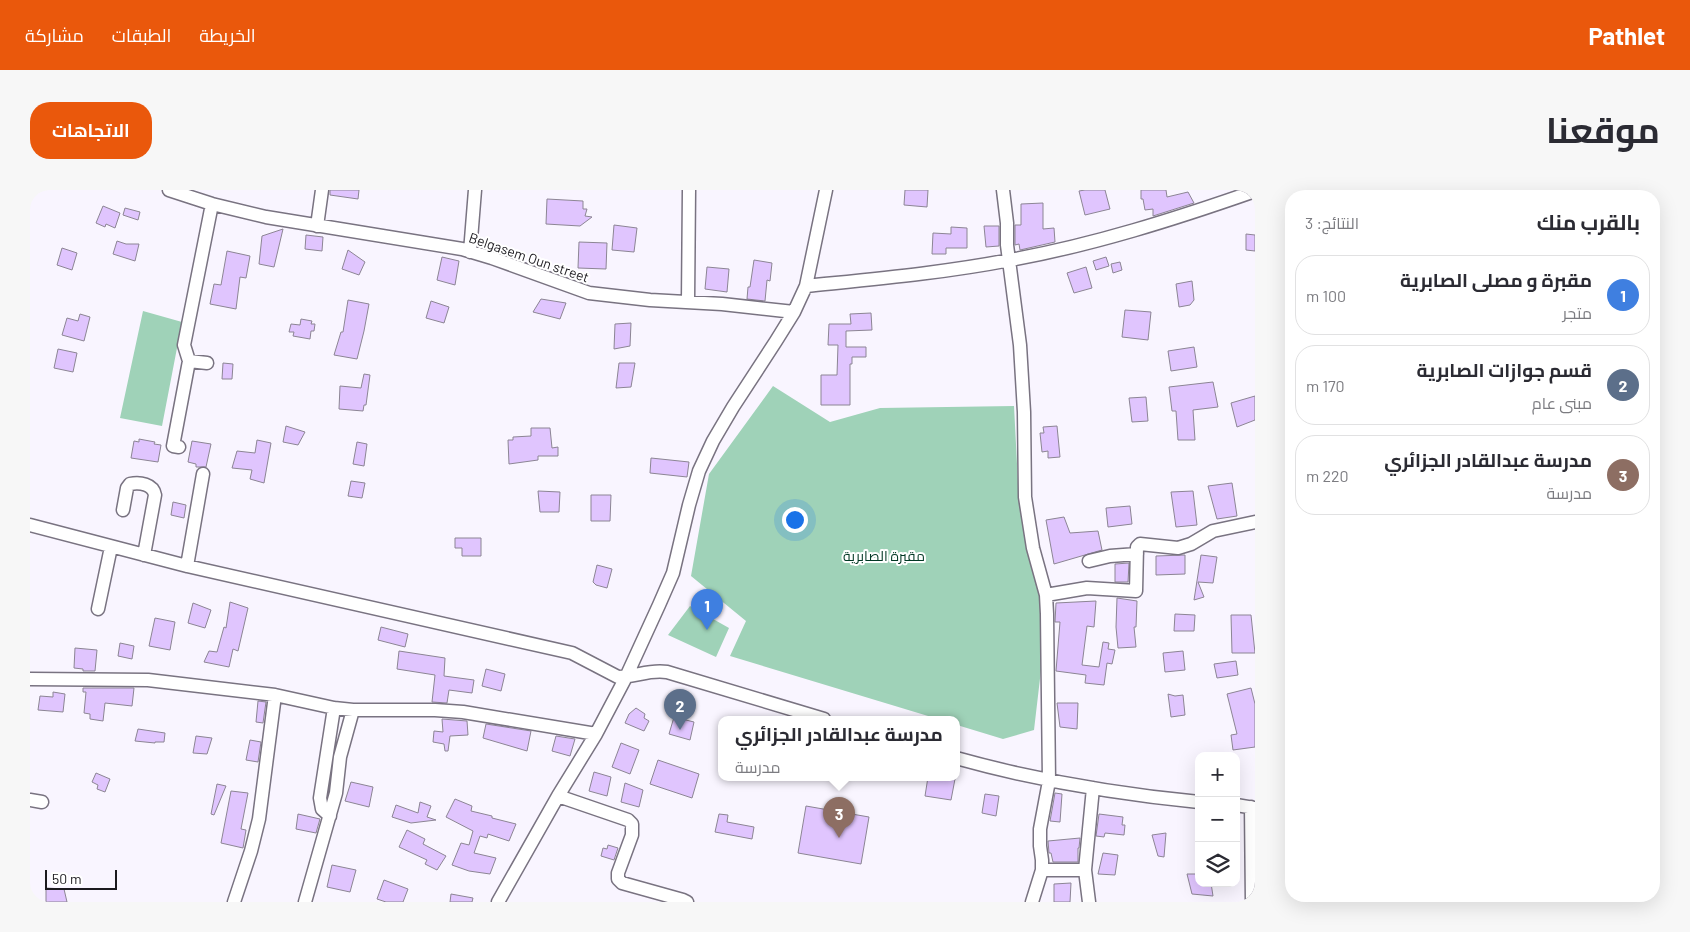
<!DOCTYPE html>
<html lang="ar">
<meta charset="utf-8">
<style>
:root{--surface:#fff;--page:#f7f7f7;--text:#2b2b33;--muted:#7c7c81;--line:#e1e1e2;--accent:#ea580c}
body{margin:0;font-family:Barlow,Cairo,sans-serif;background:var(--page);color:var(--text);direction:rtl}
.controls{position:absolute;right:15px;bottom:15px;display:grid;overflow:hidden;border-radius:10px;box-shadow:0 5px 20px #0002}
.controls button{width:45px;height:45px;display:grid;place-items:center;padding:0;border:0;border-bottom:1px solid var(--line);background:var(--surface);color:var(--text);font:25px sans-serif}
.scale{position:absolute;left:15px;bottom:12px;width:72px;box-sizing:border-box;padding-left:5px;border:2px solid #1b191e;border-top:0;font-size:14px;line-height:18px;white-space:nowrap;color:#1b191e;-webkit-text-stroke:4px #fff;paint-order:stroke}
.you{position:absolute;left:764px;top:329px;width:18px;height:18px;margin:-12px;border:4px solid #fff;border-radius:50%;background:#1a73e8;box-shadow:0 0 0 8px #1a73e833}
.badge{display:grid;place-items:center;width:32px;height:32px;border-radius:50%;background:var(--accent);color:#fff;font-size:16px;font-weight:700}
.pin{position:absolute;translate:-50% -41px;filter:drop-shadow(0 1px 2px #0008)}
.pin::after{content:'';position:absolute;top:26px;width:18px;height:15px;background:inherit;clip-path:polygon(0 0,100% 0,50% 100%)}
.popup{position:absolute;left:688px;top:526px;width:242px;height:65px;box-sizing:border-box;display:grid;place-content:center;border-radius:10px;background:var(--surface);filter:drop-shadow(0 1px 4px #0005);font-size:16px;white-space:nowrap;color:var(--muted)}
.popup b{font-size:19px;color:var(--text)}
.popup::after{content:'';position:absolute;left:50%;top:100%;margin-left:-10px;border:10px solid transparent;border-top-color:var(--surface)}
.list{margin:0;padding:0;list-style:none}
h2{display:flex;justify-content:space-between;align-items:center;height:65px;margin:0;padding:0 20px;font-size:21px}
h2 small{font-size:16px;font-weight:400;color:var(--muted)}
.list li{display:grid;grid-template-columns:32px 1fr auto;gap:15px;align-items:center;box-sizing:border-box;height:80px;margin:0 10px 10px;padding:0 10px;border:1px solid var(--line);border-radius:20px}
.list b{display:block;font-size:19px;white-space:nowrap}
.list p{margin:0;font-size:16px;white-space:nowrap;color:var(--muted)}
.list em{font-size:16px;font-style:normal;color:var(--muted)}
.icon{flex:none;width:28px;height:28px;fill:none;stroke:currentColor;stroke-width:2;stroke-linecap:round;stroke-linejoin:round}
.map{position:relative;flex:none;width:1225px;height:712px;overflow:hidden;direction:ltr;border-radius:20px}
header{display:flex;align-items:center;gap:30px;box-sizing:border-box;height:70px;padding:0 25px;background:var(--accent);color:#fff}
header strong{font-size:24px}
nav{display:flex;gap:28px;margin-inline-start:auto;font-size:18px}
.intro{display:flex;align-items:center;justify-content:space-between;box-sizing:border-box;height:120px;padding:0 30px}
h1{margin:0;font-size:35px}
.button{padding:12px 22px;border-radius:20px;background:var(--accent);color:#fff;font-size:18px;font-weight:700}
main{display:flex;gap:30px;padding:0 30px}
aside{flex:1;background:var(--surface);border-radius:20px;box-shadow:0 5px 20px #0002}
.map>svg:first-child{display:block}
.green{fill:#9fd2b8}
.building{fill:#e0c5fe;stroke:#8c8594}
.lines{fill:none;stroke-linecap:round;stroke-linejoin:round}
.minor-casing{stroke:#797381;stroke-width:15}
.minor{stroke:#fff;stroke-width:12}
.labels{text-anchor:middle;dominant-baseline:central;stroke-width:4;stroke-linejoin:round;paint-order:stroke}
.street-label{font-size:14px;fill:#1b191e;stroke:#fff}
.park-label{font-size:14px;fill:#003723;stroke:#fff}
</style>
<header>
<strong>Pathlet</strong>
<nav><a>الخريطة</a><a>الطبقات</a><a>مشاركة</a></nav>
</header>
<div class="intro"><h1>موقعنا</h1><a class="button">الاتجاهات</a></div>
<main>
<aside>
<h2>بالقرب منك<small>النتائج: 3</small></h2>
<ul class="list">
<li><span class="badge" style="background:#3f7fe0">1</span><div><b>مقبرة و مصلى الصابرية</b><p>متجر</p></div><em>100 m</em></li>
<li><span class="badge" style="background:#5c6f8a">2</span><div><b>قسم جوازات الصابرية</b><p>مبنى عام</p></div><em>170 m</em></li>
<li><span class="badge" style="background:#8d6e63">3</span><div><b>مدرسة عبدالقادر الجزائري</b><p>مدرسة</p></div><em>220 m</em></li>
</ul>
</aside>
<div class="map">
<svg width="1225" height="712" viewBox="0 0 1225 712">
<rect width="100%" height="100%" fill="#f9f5ff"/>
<!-- green -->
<path class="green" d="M113,121L152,132L132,236L90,228Z
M743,196L800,232L850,218L984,216L988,293L998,361L1018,420L1004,540L973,549L927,535L926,529H908L700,466L716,431L661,386L679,284Z
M660,416L699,438L686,467L638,445Z"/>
<!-- building -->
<path class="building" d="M300,0H329L328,9L300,5Z
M875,0H898L897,17L874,15Z
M1055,0H1075L1080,19L1055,25L1049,1Z
M1111,0H1136L1137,7L1158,2L1164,13L1123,26V19L1115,20L1113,9H1111Z
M517,9L553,11V19H557L555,26L562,27L550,36L516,34Z
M1013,13V39L1024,38L1025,52L990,60L989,54L985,55V35H991V14Z
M73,16L90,23L85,38L76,34L75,37L66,33Z
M95,18L110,22L108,30L93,25Z
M584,35L607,38L604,62L582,60Z
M954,36H969V56L956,57Z
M921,37L937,38V58H916V64H902L903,43L921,44Z
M253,39L244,77L229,74L232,46Z
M1216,44L1225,45V61L1216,60Z
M276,45L293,47L292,61L275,59Z
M87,51L96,54H109L105,71L83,64Z
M549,52L577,53L576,79L548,78Z
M32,58L47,63L42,80L27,75Z
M318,60L335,72L329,85L312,79Z
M197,61L220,66L216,88L210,87L206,119L180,114L184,94L191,95Z
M412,67L429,71L425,95L407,90Z
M1076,67L1079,76L1066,80L1063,71Z
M724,70L742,73L740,91L737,90L735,111L717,109L718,97H720Z
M1090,72L1092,80L1083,83L1081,74Z
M677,77L699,79L697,102L675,99Z
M1056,77L1062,98L1044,103L1037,83Z
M1162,91L1164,110L1160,115L1149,117L1146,94Z
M511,109L536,113L530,129L503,122Z
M318,110L339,114L334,141L327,169L304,165L311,142H313Z
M401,111L419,117L414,133L396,128Z
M1095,120L1121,122L1118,150L1092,147Z
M841,123L842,140L816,141V157H836V167H822V174H820V215H791V185H807L808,155H798L799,134H821L820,124Z
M50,124L60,127L54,151L32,145L37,128L48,131Z
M271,129L282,131L281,134H285L284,141H281L280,149L263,146L264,142H259L261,134L270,135Z
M601,133L600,156L584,159L585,134Z
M1164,157L1167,177L1141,181L1138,161Z
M28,159L47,163L43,182L24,178Z
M193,173L203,174L202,189H192Z
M589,173H605L601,197L586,198Z
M334,184L340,185L336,215H334L333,221L309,219L310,196L331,198Z
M1183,192L1188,217L1163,220L1165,250H1148L1146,221H1142L1139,197Z
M1225,206V230L1207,237L1201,213Z
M1116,207L1118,231L1102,232L1099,208Z
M256,236L275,242L268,255L253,252Z
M1027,236L1030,267L1018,268V261L1012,262L1010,243H1014L1013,237Z
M501,238H520L522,258L528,257V266H508V270L479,274L478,250H483V247L501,246Z
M109,249L125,252L124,254L131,255L128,272L101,268L104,251L109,252Z
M227,250L241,253L234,293L220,289L222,280L202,278L207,261L225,263Z
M162,251L181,254L176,277H166V274L158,272Z
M327,252L337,254L334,276L323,274Z
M621,268L659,272L657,287L620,283Z
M321,291L335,293L332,308L318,306Z
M1202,293L1207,326L1187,329L1178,296Z
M508,301L530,302L529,322H510Z
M1163,301L1167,335L1146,337L1141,302Z
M561,305H581L580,331H561Z
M143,312L156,315L154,328L141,325Z
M1100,316L1102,334L1078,337L1076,318Z
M1034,327L1040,343L1068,341L1072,360L1024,374L1016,330Z
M425,348H451V366H432V358H425Z
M1155,365V384L1126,385V366Z
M1171,365L1187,367L1183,393L1168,392L1174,407L1164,410Z
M1099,373L1098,392H1085V374Z
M567,375L582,379L577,398L566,395L563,392Z
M1087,408L1107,411L1106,437H1104L1106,457L1088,458L1086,437Z
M1066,411L1064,437L1057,436L1052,475L1069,477L1073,452L1079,453L1078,459L1085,460L1082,474L1077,473L1074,495L1055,493L1056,485L1026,481L1030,432H1025L1026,413Z
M200,412L218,418L208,461L203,459L199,477L174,472L179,461L187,462L194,437L196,438Z
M163,413L181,420L175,438L158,433Z
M1145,424L1165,425L1164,441H1144Z
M1201,425H1221L1225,463H1202Z
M125,428L145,432L140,460L119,456Z
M351,437L378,444L375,457L348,450Z
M90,453L104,456L102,469L88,466Z
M45,458L67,460L65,481H53V479L44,478Z
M369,461L415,468L414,486L444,490L442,503L419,500L417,513L402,512L405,485L367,479Z
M1153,461L1155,480L1135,482L1133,463Z
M1206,471L1208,485L1187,488L1184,474Z
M456,479L475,484L471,501L452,496Z
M53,498H104L102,516L75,513L73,531L60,529V524L54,523L56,502H53Z
M1221,498L1225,514V557L1203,560L1201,545L1207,544L1197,504Z
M23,502L35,504L33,522L8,520L10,506L23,507Z
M1138,504L1145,506L1153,505L1155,525L1141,527Z
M228,511L236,512L233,533L226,532Z
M1027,513H1048L1047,539L1030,537Z
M606,518L615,524L614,528L619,531L614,541L595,533L599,524Z
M644,527L664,532L660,550L639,544Z
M412,529L437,531L438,545L420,546L418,561H415L414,554L403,552L404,541L413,542Z
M456,534L501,541L497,561L453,548Z
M108,539L135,543L134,552H125V553L105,551Z
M166,546L182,548L177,564L163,563Z
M526,546L545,549L540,566L522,561Z
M220,550L231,552L228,572L216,570Z
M591,553L609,560L600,584L582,577Z
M628,570L669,584L662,608L620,594Z
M564,582L581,587L577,606L559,601Z
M66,583L80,589L75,602L67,599L68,595L62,592Z
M898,587L925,589L921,610L895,606Z
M321,592L343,597L339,617L315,611Z
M595,593L613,600L609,617L591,612Z
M187,594L196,596L184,625L181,624Z
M201,601L218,603L211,639L216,640L213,658L191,653Z
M1025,603L1032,604L1030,632L1020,631Z
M955,604L969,606L966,626L952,623Z
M425,609L442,616L441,621L462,626V628L486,634L479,651L458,644L457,648L450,646L444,663L466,668L460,684L439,681L422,675L431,653L439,655L443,641L416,627Z
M390,612L401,616L397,627L406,630L381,633L362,627L366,615L388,623Z
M776,616L839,627L831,674L768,663Z
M268,624L290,629L286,643L266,639Z
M689,624L698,625L697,632L724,637L722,649L685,642Z
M1069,624L1093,627L1092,635H1095L1094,645L1075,643L1074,647L1066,646Z
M377,640L395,649L393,654L416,666L407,680L395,674L397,670L369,657Z
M1136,643L1134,667L1128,666L1122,645Z
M1050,648L1049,658H1048V672H1023L1021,663H1019L1018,651Z
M578,655L588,658L584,670L571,666L573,658L577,659Z
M1073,663L1088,665L1085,685L1068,684Z
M302,675L326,680L320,702L297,697Z
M1157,684H1169V693H1181L1183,706L1162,704Z
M354,690L378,699L373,712H356L347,709Z
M1041,693L1040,712H1024V694Z
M16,698L34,699L37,712H16Z
M421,704L443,708L442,712H420Z"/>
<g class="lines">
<!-- minor casing -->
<g class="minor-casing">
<path id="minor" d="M139,0L182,14L236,27L432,59L462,68L559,103L620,110L692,114L764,122
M973,0L977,33V55L990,155L994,222L995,307L1003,358L1016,405L1017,424L1019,591L1010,639V656L1012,670V680H1055L1063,598
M287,36L292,0
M440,62L445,0
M776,96C844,89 913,83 980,70C1063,55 1145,29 1225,1
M658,112L659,0
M159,171L154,155L182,14
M149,257L143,256L159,171L177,173
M93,320L97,298L100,294C110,292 123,294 125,305L114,365
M0,335L157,376L542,463L588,487C606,487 619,479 637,482L794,529
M1059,371L1080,366L1107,364
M157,376L173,284
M1016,405L1057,398L1106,401L1107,357L1110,354L1148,358L1161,354L1183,341L1225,332
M68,419L81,357
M0,489L118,490L245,505L304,518L323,520H405L433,522L566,544
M926,568C1005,590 1087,604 1169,612
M528,606L598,630L602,634V645L588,683V689L592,693L653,710L657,712
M0,610L12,612
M1206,615L1225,618
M1221,617L1222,712
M300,626L292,619L290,608L304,518
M1055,680L1059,712
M204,712L221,661L229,629L245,505
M275,712L306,603L310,567L323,520
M468,712L528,606L566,544L596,487L629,415L643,383L659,315L669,281L683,251L703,217L746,151L764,122L776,96L796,0
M1002,712L1012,680"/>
</g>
<!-- minor -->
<use href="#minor" class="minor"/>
</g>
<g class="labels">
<!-- street labels -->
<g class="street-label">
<text transform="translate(499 67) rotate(19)">Belgasem Oun street</text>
</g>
<!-- park labels -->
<g class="park-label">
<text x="854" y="365">مقبرة الصابرية</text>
</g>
</g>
</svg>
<div class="controls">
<button>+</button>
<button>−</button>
<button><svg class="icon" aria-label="layers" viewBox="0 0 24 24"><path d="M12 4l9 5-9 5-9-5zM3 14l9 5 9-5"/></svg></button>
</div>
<div class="scale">50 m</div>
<div class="you"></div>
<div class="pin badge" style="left:677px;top:440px;background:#3f7fe0">1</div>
<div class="pin badge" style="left:650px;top:540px;background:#5c6f8a">2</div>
<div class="pin badge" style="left:809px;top:648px;background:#8d6e63">3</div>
<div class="popup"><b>مدرسة عبدالقادر الجزائري</b>مدرسة</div>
</div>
</main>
